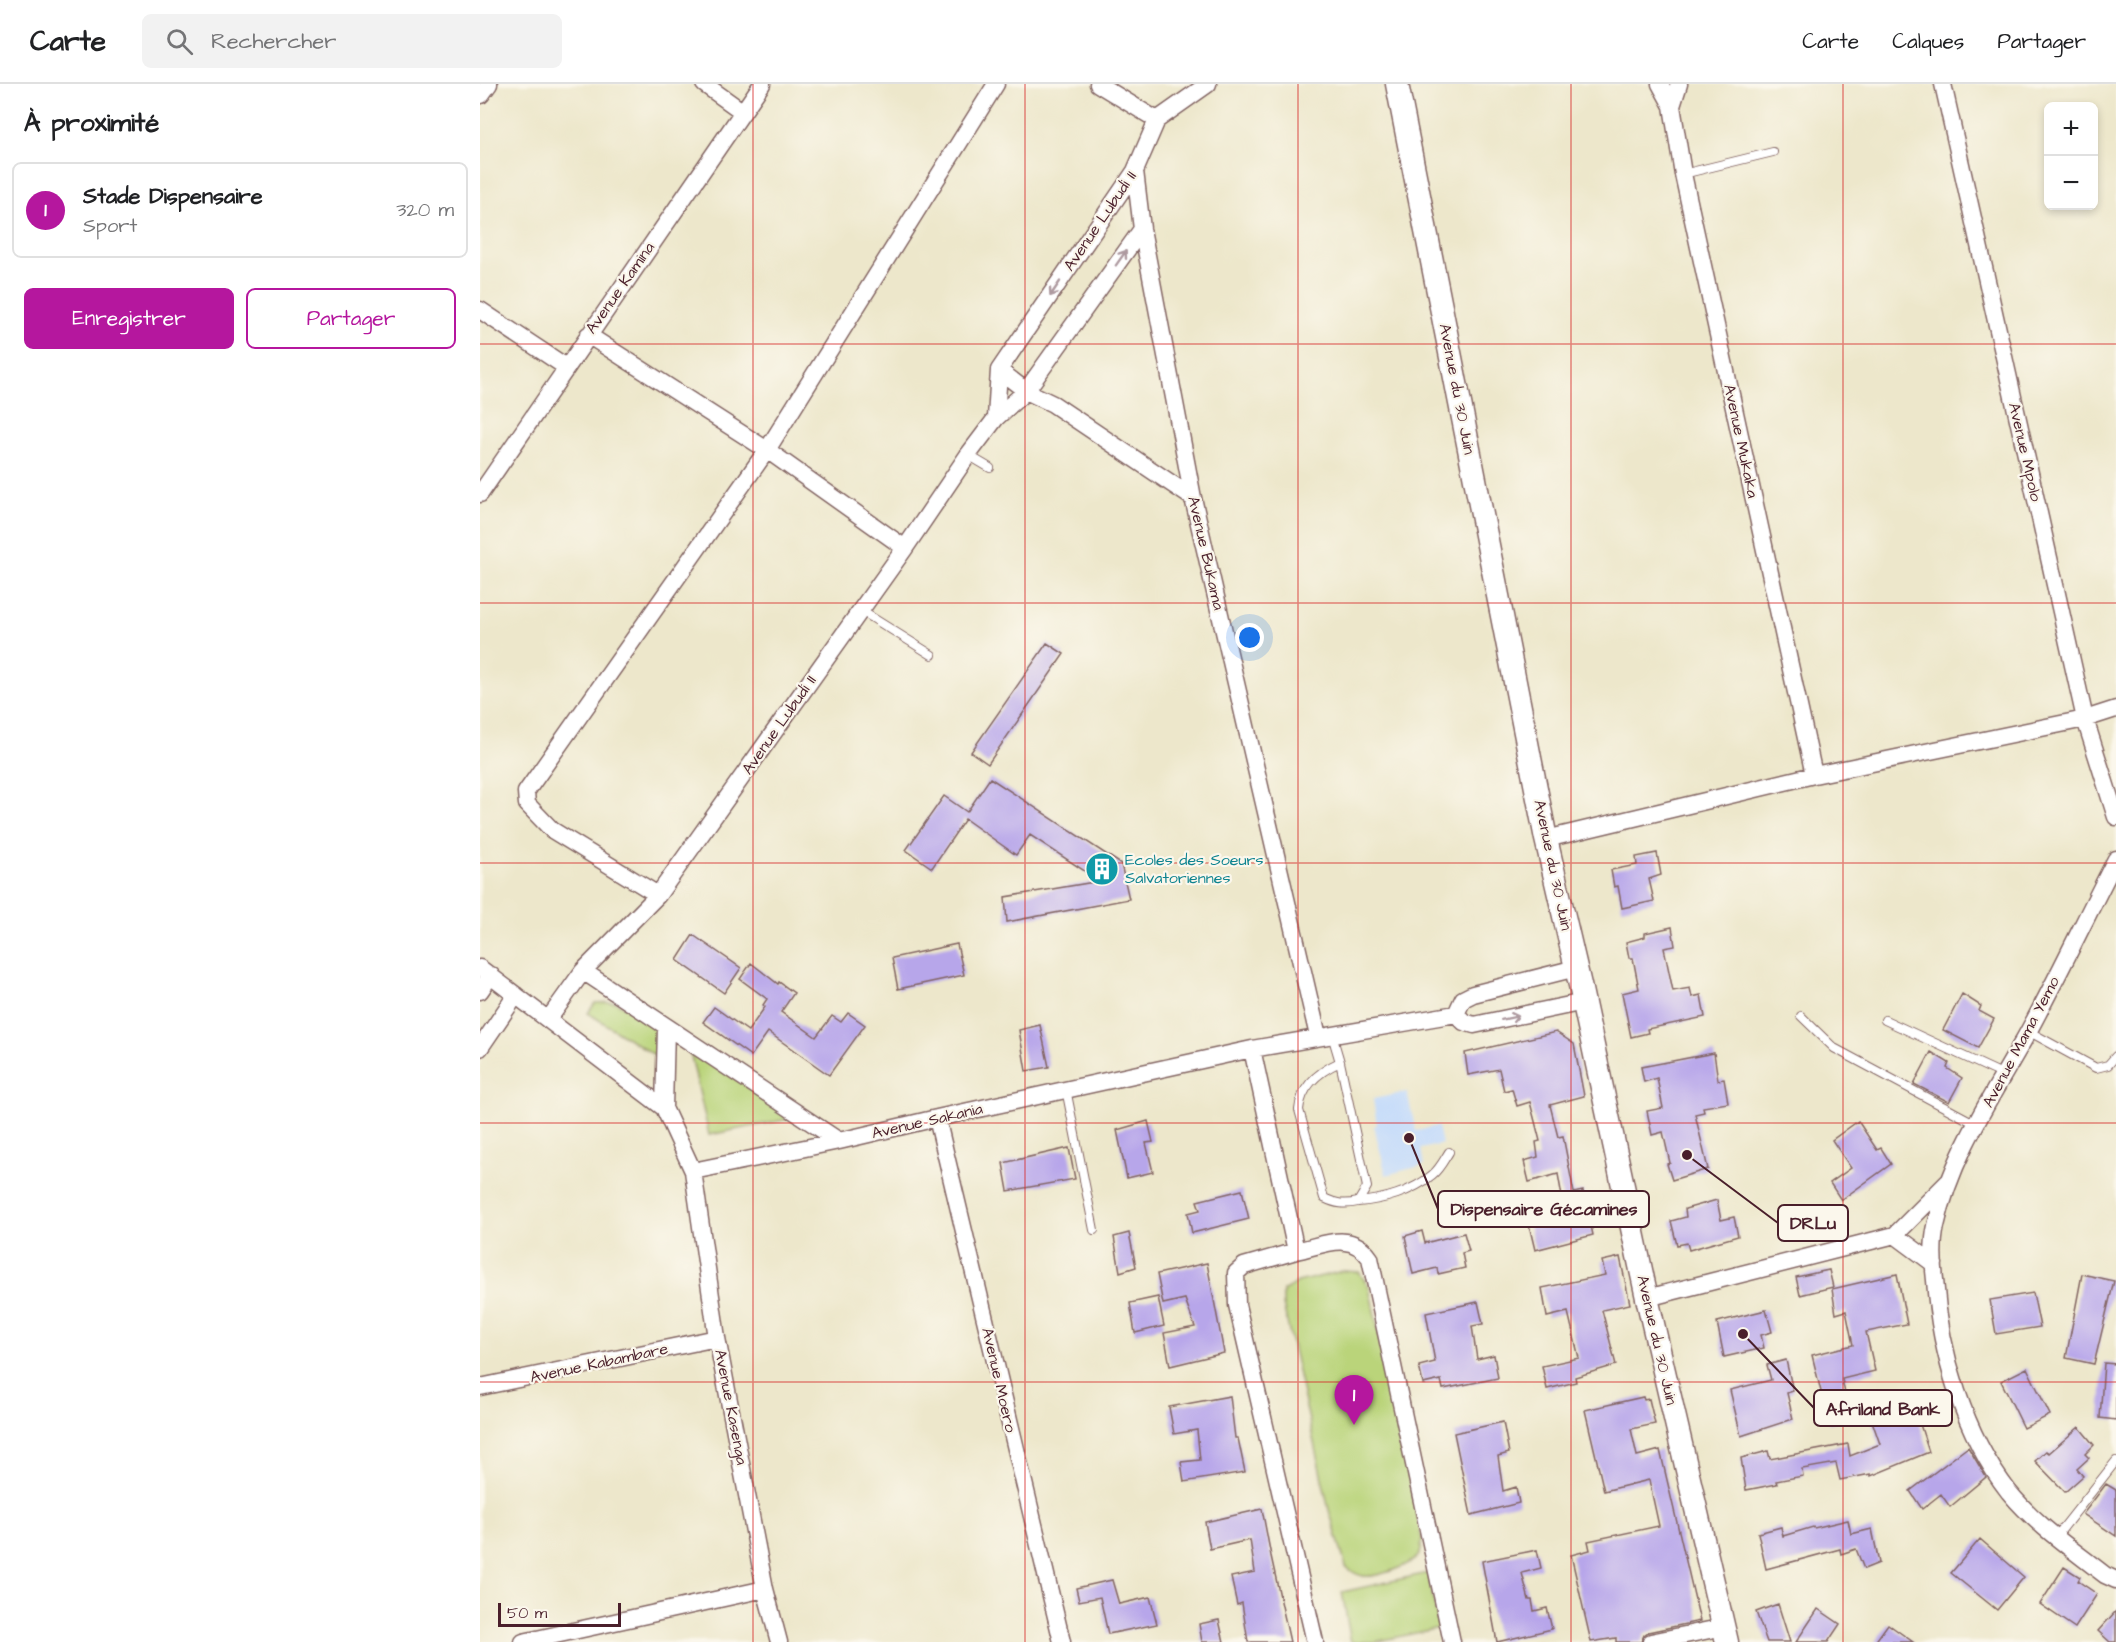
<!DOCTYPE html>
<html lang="fr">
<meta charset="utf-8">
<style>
:root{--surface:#fff;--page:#f2f2f2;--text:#202124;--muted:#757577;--line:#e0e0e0;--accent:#b5179e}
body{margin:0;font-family:"Architects Daughter",sans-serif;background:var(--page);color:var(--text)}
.controls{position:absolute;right:18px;top:18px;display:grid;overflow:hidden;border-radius:9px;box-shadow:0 3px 9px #0003}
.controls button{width:54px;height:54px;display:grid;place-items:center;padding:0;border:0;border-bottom:2px solid var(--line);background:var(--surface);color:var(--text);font:30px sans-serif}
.scale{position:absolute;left:18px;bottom:15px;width:123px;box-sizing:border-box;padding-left:6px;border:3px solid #4a1f2b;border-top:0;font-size:16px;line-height:21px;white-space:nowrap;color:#4a1f2b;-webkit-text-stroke:4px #fbf7ec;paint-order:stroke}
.you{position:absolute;left:770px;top:554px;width:21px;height:21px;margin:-15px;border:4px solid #fff;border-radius:50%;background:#1a73e8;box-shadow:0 0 0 9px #1a73e833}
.badge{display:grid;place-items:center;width:39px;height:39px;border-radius:50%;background:var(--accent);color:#fff;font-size:20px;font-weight:700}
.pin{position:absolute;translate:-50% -50px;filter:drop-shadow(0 2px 3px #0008)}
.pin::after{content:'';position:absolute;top:32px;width:21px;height:18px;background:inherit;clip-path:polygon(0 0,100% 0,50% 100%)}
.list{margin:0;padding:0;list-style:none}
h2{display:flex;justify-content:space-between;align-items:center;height:78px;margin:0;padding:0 24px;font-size:26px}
h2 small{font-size:20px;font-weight:400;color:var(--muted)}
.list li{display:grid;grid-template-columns:39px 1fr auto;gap:18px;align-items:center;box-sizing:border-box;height:96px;margin:0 12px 12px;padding:0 12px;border:2px solid var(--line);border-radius:9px}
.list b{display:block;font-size:22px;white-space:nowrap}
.list p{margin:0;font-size:20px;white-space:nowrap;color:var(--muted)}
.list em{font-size:20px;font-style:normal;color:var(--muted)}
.actions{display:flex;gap:12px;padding:18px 24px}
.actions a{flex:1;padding:14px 0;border:2px solid var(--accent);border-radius:9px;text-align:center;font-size:21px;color:var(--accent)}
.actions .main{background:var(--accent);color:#fff}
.icon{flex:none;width:33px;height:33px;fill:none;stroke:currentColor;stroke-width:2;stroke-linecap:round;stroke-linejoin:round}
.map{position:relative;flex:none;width:1636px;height:1558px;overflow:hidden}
header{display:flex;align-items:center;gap:36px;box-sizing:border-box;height:84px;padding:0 30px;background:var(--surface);border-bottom:2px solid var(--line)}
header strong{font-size:28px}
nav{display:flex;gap:33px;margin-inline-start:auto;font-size:21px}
.search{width:420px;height:54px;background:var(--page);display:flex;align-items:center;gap:15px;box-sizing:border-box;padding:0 21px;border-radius:9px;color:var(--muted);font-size:22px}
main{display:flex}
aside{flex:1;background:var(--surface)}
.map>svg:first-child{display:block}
.built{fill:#c8ddf9}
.green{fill:#bad47a;stroke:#827a52;stroke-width:1.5}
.building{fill:#b7a6ea}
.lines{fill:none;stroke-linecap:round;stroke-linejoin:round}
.lane-casing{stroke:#836563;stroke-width:10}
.street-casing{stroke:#836563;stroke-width:19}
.secondary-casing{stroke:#836563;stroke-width:25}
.lane{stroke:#fff;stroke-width:8}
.street{stroke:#fff;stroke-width:16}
.secondary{stroke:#fff;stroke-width:22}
.oneway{stroke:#ae9aa0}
.grid{fill:none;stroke:#d62828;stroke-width:1.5;stroke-opacity:0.55}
.labels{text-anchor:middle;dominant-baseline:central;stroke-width:4.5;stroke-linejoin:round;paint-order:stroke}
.street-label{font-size:16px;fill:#4a1f2b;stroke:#fbf7ec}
.culture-label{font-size:16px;fill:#0d838f;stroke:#fbf7ec;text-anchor:start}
.leader{fill:none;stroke:#4a1f2b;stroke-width:2}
.callout-dot{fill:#4a1f2b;stroke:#fbf7ec;stroke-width:2}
.callout{fill:#fbf7ec;stroke:#4a1f2b;stroke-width:2}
.callout-label{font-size:18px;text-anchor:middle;font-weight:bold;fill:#4a1f2b}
</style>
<header>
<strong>Carte</strong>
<div class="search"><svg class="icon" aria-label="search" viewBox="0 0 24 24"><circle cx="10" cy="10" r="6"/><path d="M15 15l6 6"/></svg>Rechercher</div>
<nav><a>Carte</a><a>Calques</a><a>Partager</a></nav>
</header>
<main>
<aside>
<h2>À proximité<small></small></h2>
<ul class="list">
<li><span class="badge">1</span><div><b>Stade Dispensaire</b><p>Sport</p></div><em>320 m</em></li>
</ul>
<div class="actions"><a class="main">Enregistrer</a><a>Partager</a></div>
</aside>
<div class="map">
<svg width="1636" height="1558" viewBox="0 0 1636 1558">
<rect width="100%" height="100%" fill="#fbf7ec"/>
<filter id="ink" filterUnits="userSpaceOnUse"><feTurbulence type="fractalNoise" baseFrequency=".0167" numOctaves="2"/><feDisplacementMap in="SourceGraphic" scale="12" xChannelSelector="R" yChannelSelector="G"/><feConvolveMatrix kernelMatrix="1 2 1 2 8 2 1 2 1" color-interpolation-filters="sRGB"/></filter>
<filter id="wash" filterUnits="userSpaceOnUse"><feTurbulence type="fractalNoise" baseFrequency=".008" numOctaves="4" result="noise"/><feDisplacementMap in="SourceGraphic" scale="24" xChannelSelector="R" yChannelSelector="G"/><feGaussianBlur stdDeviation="1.35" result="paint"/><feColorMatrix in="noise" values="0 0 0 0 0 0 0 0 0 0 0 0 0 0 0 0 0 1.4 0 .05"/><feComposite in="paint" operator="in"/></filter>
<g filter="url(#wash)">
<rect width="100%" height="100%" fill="#ede7cb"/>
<!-- built -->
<path class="built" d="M927,1008L936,1047L958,1042L962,1060L941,1065L944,1081L906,1091L894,1042L897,1041L893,1015Z"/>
<!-- green -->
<path class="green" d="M135,918L169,935L177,950L184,977L108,929L115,919Z
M209,963L314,1034L229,1051Z
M863,1187L879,1188L889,1203L942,1455C941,1459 942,1465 940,1469C935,1481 895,1494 883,1492C877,1491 871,1487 866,1483L849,1426L803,1220V1207L818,1198Z
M948,1489L959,1544L894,1558H871L862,1508Z"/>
<g id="blocks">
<!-- building -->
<path class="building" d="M567,559L584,570L508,680L491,668Z
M510,694L641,780L649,815L527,838L525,813L620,797L550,751L536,771L485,735L452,784L426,766L464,712L487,728Z
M1177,769L1181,791L1169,795L1174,817L1142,824L1138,802L1134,803L1131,786L1157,781L1156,773Z
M1192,843L1195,862L1184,864L1193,907L1210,904L1212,913L1221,911L1225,933L1167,945L1168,949L1151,953L1142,909L1159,905L1153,874H1149L1146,858L1165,853V849Z
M213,851L261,884L244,909L197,876Z
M477,860L484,891L418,905L412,874Z
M271,879L298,900L299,898L314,909L301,928L336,953L352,932L361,938L368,929L385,941L349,991L288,948L271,972L223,938L234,923L268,947L285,923L283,921L287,915L260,895Z
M1482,910L1501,922L1499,927L1514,935L1498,964L1463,946Z
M560,941L569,983L546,987L539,946Z
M1076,948L1094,960L1104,1012L1070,1021L1078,1053L1083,1052L1094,1109L1103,1107L1106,1119L1127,1114L1131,1137L1111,1142L1113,1151L1055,1166L1049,1141L1064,1137L1062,1129L1084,1124L1078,1090L1049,1098L1044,1077L1058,1073L1056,1058L1060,1057L1050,1018L1037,1022L1032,1005L1024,1007L1019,985L988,991L985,969Z
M1451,968L1469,979L1467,984L1482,994L1469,1018L1434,1000Z
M1234,969L1238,996L1244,995L1248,1019L1223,1023L1224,1028L1215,1030L1228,1085L1192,1096L1187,1080L1190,1079L1183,1048L1172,1051L1167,1027L1183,1024L1177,994L1164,998L1161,983Z
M668,1037L673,1058L666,1059L673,1088L647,1094L637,1046Z
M1378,1037L1397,1066L1401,1064L1411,1080L1361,1116L1350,1099L1371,1084L1352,1056Z
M589,1064L595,1095L528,1107L523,1079Z
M762,1106L769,1135L712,1149L708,1129L720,1126L717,1117Z
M1237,1116L1241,1136L1254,1133L1258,1152L1209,1166L1207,1159L1197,1161L1191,1137L1206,1133L1205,1125Z
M942,1147L945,1159L984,1149L989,1167L982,1169L985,1184L958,1190L957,1184L933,1190L925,1152Z
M649,1149L656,1183L640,1188L634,1153Z
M1140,1173L1150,1220L1122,1226L1136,1281L1095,1293L1096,1298L1067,1305L1062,1282L1099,1274L1088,1228L1067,1233L1062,1204L1125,1191L1122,1177Z
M727,1179L744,1269L690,1282L684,1249L715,1243L705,1215L683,1220L677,1190Z
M1349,1186L1353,1203L1320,1211L1316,1193Z
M1417,1190L1427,1240L1386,1248L1395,1287L1362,1295L1370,1334L1349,1340L1332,1271L1373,1261L1366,1227L1356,1230L1352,1205Z
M1602,1190L1634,1197L1614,1280L1586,1274Z
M1553,1209L1560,1243L1516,1250L1510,1216Z
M678,1213L684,1242L655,1249L650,1219Z
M998,1218L1003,1240L992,1242L997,1275L1014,1271L1018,1294L963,1305L961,1296L943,1300L939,1282L955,1278L946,1229Z
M1286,1226L1292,1248L1281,1251L1284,1264L1244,1273L1237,1238Z
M1306,1276L1313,1307L1307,1309L1313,1335L1261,1352L1250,1306L1291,1296L1287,1281Z
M1624,1279L1636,1280V1336L1620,1334Z
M1547,1284L1570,1331L1544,1344L1521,1297Z
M750,1312L755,1354H758L765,1388L704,1398L701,1378L720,1376L717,1346L694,1350L689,1323Z
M1163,1313L1164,1316L1169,1315L1175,1340L1151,1345L1157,1372L1180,1366L1220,1537L1168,1548L1164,1551L1161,1558H1136V1554L1111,1558L1091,1471L1110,1466L1108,1457L1179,1442L1169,1396L1124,1407L1105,1326Z
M1425,1325L1427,1329L1430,1328L1431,1333L1437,1331L1449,1368L1391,1392V1390L1360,1396L1356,1379L1322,1385L1323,1392L1296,1397L1297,1400L1266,1406L1261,1374L1288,1367L1290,1375L1368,1360L1370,1372L1400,1360L1392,1337Z
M1023,1338L1029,1369L1018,1372L1023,1407L1036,1403L1039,1419L991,1431L974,1349Z
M1599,1343L1614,1361L1605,1370L1609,1374L1597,1385L1603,1392L1585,1408L1555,1377L1566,1367L1569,1369Z
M1488,1363L1506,1393L1470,1423L1461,1410L1442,1425L1430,1407Z
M1626,1400L1636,1406V1452L1603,1430Z
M782,1425L791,1472L810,1558H768L762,1519L757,1521L751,1493L775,1488L770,1456L730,1465L725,1438Z
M1368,1436L1371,1450L1392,1445L1399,1479L1384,1485L1376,1465L1361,1470L1360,1465L1286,1485L1278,1449L1301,1443L1303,1452L1333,1443L1334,1444Z
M1500,1455L1544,1493L1517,1526L1471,1489Z
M1057,1466L1061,1484L1042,1489L1049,1516H1052L1054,1527L1067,1524L1072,1545L1017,1558L1002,1477Z
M1584,1483L1600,1493L1598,1497L1617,1510L1595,1544L1560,1520Z
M632,1496L639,1520L670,1513L677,1540L628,1550L620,1513L599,1517L596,1504Z
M1298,1520L1310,1558H1287L1276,1528Z
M1338,1525L1360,1540L1348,1558H1316Z
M1636,1527V1558H1630L1618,1547Z
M739,1536L744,1558H722L719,1540Z
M1408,1540L1433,1558H1395Z"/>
</g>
</g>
<g filter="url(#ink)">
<use href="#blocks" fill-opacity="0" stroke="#836563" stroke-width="1.5"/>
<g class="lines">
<!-- lane casing -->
<g class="lane-casing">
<path id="lane" d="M1203,90L1293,68
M488,371L510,384
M380,526L452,571
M1321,932L1354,964L1496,1040
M1405,936L1524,991
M1548,947L1616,984L1628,981L1636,972
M852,951L860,978L887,1103L878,1118C865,1121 856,1120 844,1114L819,1026C821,1002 840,987 860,978
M586,1005L614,1146
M878,1118C903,1116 932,1108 952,1091C959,1086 964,1076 969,1068
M1576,1453L1636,1377"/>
</g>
<!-- street casing -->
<g class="street-casing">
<path id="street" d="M224,0L263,28
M618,0L677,36
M1180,0L1192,22L1203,90L1334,691
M1463,0L1605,635L1636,733
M1,11L9,0
M1192,22L1199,0
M655,87L662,145L713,414L838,952
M0,226L86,283
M108,251L287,366L425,464
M519,286L655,87L677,36L728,0
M519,286L546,307L573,320L713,414
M516,334L519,286
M0,410L282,0
M1066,755L1334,691L1605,635L1636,625
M1636,775C1606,833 1578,893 1547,950C1513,1011 1471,1072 1456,1142C1452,1159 1453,1179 1455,1196C1460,1269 1484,1350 1529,1408C1556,1441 1592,1465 1625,1491L1636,1496
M178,811L72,746L47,720L46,708L287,366L516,0
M0,884L184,1024L213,1087L359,1057L457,1034L772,965L976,930
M103,887L359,1057
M0,907L11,891
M976,930L984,938L994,941L1104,918
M976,930L983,915L993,910L1096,884
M68,936L103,887L178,811L425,464L488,371L516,334L546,307L662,145
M0,964L36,911
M772,965L816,1167L764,1182L756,1189L757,1221L835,1558
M184,1024L186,944
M457,1034L582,1558
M213,1087L237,1254L285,1505L299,1558
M1415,1151L1454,1180
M816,1167C844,1161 871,1146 890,1174L972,1558
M1167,1214L1415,1151L1468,1098
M0,1303L237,1254
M43,1558L285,1505
M1171,1558L1244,1543"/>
</g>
<!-- secondary casing -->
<g class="secondary-casing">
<path id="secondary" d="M917,0L1066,755L1100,901L1167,1214L1247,1558"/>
</g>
<!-- lane -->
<use href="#lane" class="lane"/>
<!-- street -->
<use href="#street" class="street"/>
<!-- secondary -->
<use href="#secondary" class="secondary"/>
</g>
<!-- one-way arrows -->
<defs><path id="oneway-shaft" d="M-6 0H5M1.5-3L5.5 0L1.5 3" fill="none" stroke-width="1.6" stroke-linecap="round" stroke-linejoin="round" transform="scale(1.5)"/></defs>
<g class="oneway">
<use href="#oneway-shaft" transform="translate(641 174) rotate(-55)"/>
<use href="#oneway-shaft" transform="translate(575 205) rotate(124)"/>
<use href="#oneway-shaft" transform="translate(1030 934) rotate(-12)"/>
</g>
</g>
<!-- grid -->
<path class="grid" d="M273,0V1558M545,0V1558M818,0V1558M1091,0V1558M1363,0V1558M0,260H1636M0,519H1636M0,779H1636M0,1039H1636M0,1298H1636"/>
<!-- icons -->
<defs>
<g id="building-disc" transform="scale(1.725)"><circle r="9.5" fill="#0f9aa8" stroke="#fbf7ec"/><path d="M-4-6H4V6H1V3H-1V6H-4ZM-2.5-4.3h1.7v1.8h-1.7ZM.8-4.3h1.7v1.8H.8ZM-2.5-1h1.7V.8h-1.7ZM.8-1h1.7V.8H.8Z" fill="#fff"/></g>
</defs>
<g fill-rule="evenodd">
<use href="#building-disc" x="622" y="785"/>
</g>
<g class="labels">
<!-- street labels -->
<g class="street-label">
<text transform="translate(620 137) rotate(-56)">Avenue Lubudi II</text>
<text transform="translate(140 204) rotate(-55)">Avenue Kamina</text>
<text transform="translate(977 305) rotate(79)">Avenue du 30 Juin</text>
<text transform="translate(1261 357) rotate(78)">Avenue Mukaka</text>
<text transform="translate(1545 368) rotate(77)">Avenue Mpolo</text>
<text transform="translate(726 469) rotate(77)">Avenue Bukama</text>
<text transform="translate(299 641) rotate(-55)">Avenue Lubudi II</text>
<text transform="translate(1073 781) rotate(78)">Avenue du 30 Juin</text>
<text transform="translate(1541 958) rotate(-62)">Avenue Mama Yemo</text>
<text transform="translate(447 1037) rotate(-13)">Avenue Sakania</text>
<text transform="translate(1177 1256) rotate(77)">Avenue du 30 Juin</text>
<text transform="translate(119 1279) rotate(-12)">Avenue Kabambare</text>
<text transform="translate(519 1296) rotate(77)">Avenue Moero</text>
<text transform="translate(251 1323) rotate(79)">Avenue Kasenga</text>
</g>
<!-- culture labels -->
<g class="culture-label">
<text x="645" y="776">Ecoles des Soeurs<tspan x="645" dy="18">Salvatoriennes</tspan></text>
</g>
</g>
<!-- callouts -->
<path class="leader" d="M929 1054L958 1125M1207 1071L1298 1139M1263 1250L1334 1324"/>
<g class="callout-dot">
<circle cx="929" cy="1054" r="6"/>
<circle cx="1207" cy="1071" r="6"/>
<circle cx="1263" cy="1250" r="6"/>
</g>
<g class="callout">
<rect x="958" y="1107" width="211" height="36" rx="6"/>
<rect x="1298" y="1121" width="70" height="36" rx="6"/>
<rect x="1334" y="1306" width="138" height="36" rx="6"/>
</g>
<g class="callout-label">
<text x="1064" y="1131">Dispensaire Gécamines</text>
<text x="1333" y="1145">DRLu</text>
<text x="1403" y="1331">Afriland Bank</text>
</g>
</svg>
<div class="controls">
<button>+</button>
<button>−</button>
</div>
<div class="scale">50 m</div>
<div class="you"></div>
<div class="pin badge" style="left:874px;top:1341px">1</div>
</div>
</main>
